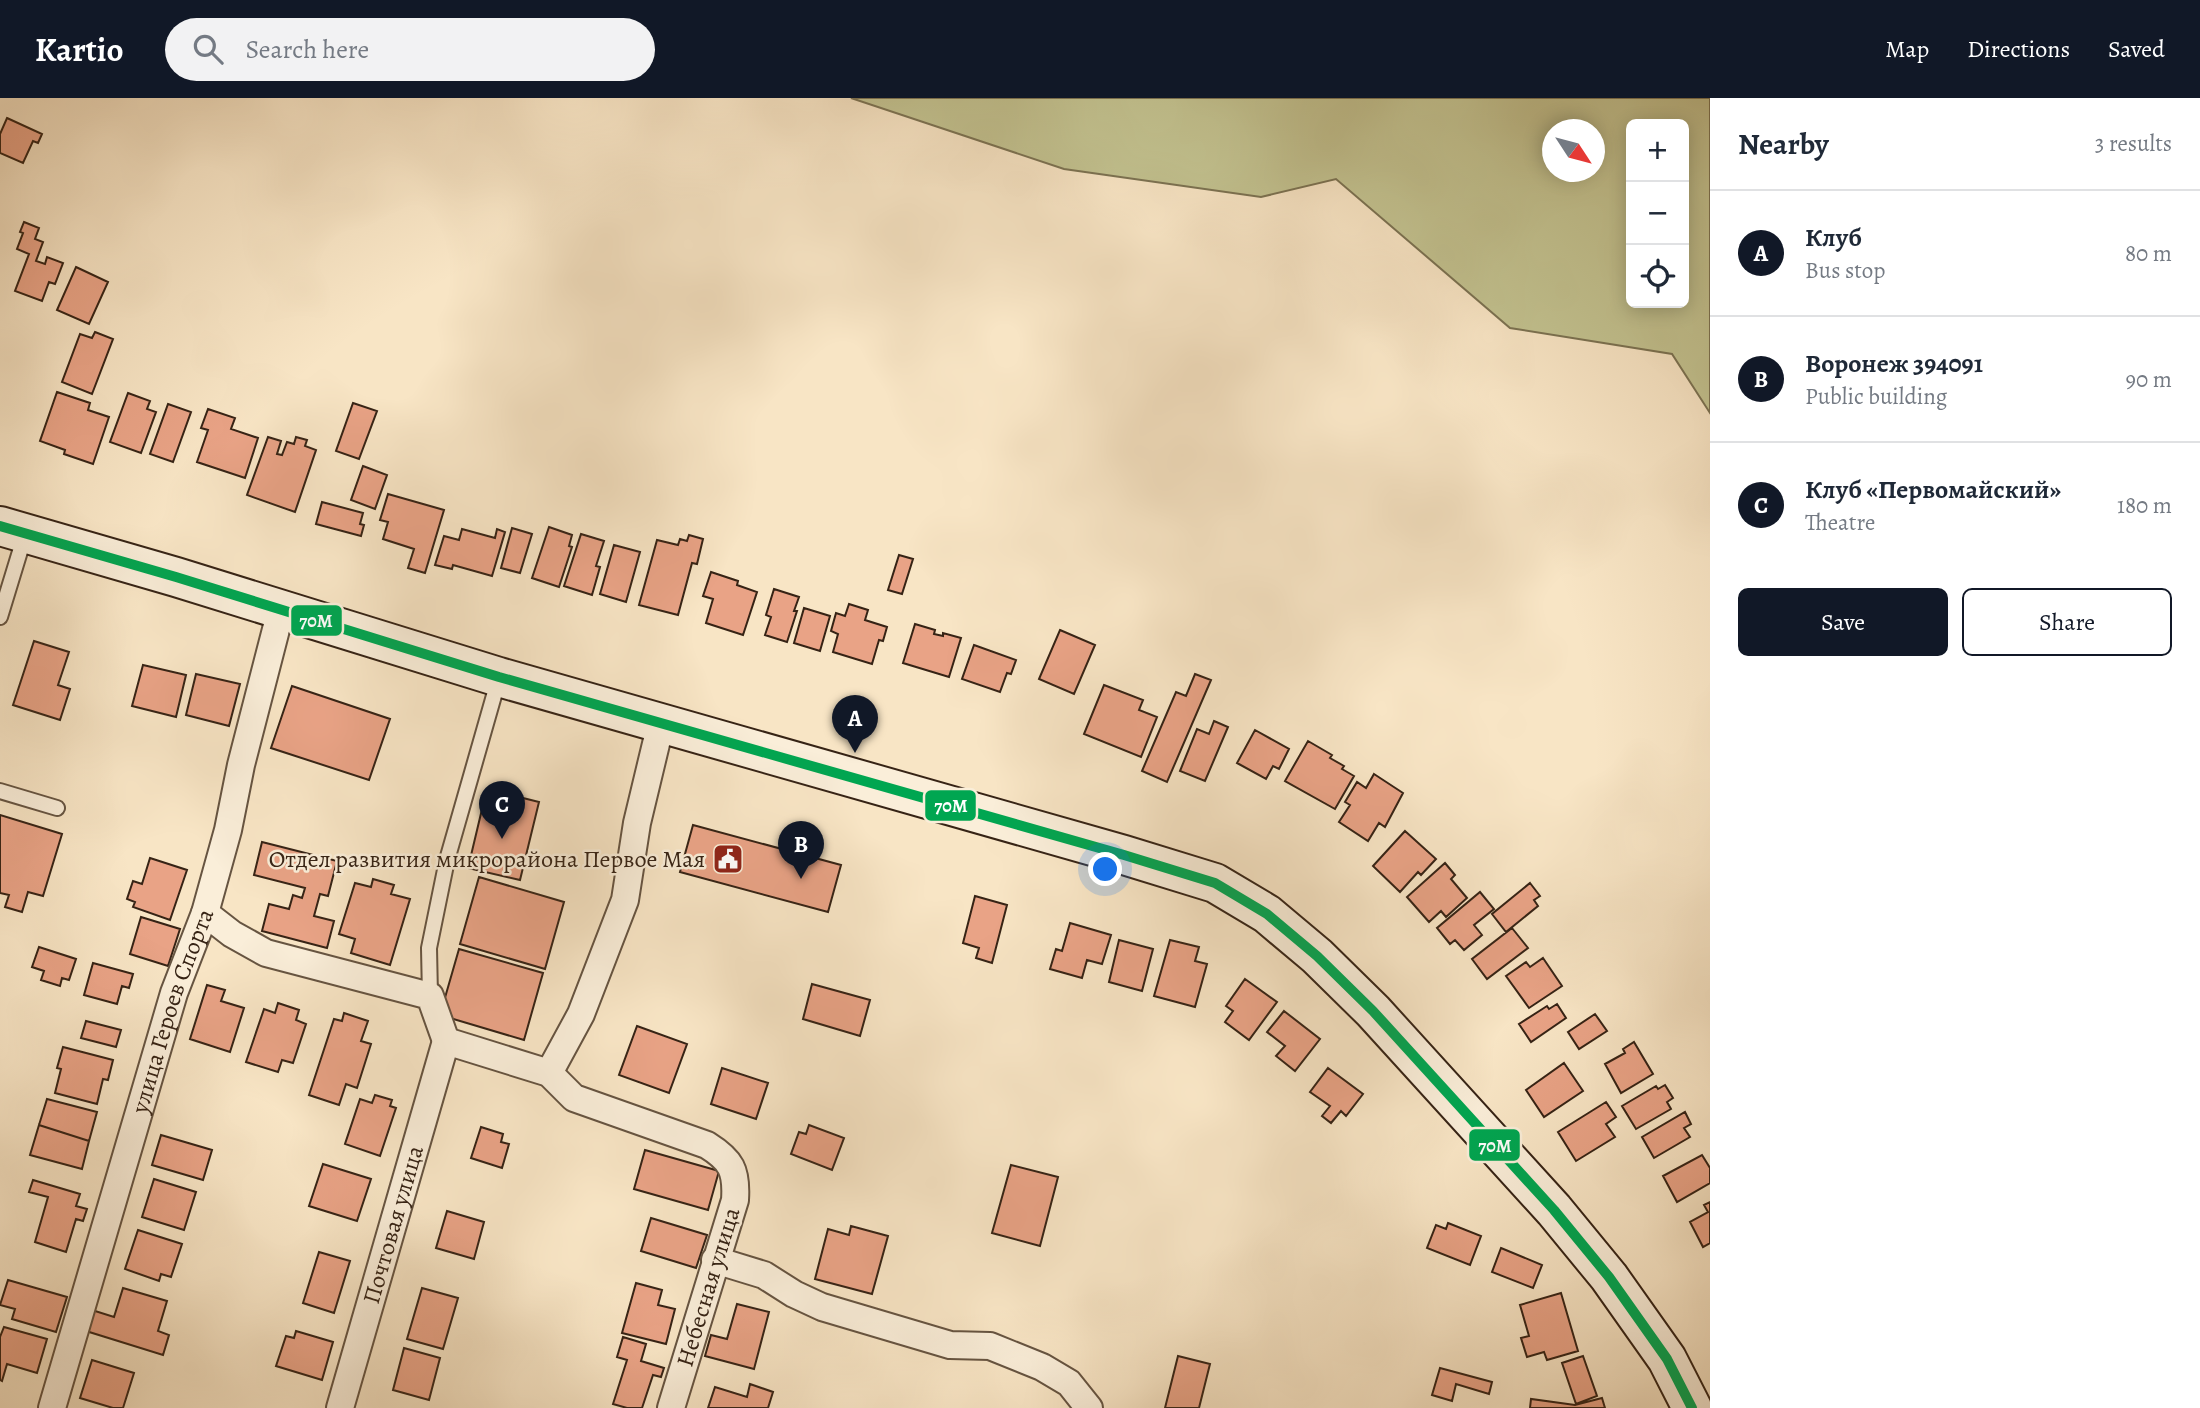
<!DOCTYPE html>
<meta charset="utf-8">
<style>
:root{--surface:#fff;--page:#f2f2f3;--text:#1f2937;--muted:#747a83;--line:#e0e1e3;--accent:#111827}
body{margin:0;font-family:Alegreya,serif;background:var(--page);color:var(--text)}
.controls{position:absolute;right:21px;top:21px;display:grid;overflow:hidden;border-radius:10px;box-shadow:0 4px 18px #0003}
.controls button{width:63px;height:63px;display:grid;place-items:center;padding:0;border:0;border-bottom:2px solid var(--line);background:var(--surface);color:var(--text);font:35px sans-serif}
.compass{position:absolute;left:1542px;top:21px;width:63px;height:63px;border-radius:50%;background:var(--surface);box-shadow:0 4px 18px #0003;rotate:126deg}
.you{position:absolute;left:1106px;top:772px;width:24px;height:24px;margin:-18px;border:5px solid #fff;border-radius:50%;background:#1a73e8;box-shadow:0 0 0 10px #1a73e833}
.badge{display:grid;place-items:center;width:46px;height:46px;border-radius:50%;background:var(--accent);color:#fff;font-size:23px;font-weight:700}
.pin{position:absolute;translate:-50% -58px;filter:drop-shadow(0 2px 4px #0008)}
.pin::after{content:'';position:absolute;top:37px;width:24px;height:21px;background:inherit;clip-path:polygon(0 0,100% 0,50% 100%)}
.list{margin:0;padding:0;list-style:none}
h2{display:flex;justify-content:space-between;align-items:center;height:91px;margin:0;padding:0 28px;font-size:30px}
h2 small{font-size:23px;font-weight:400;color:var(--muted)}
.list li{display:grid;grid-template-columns:46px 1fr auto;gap:21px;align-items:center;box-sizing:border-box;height:126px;padding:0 28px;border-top:2px solid var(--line)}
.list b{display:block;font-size:26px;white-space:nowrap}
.list p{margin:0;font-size:23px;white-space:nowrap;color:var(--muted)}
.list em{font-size:23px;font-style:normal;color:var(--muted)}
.actions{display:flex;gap:14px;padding:21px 28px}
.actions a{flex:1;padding:16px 0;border:2px solid var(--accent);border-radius:10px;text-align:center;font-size:24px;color:var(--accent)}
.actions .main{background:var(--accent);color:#fff}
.icon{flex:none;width:38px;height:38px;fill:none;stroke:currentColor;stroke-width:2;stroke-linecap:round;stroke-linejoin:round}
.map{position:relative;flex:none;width:1710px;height:1310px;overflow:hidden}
header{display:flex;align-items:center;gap:42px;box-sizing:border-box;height:98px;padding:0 35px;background:var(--accent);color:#fff}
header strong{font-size:33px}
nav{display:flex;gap:38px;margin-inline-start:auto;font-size:24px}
.search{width:490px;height:63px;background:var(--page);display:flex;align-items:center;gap:18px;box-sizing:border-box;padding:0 24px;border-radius:38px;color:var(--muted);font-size:26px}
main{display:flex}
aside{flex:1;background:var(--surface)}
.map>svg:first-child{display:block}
.green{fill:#c3c391;stroke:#7c7353;stroke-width:2;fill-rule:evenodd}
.building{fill:#e9a386;stroke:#362315;stroke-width:2}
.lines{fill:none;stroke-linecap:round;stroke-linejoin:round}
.lane-casing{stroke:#665441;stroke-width:18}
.street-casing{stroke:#665441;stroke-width:30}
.secondary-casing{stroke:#362315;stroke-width:42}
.lane{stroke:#faeed9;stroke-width:14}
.street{stroke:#faeed9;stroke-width:26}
.secondary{stroke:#faeed9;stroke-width:38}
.bus-1-casing{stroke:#faeed9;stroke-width:16}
.bus-1{stroke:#00a651;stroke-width:10}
.labels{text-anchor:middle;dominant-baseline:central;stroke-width:5;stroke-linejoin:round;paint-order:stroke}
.poi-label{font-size:24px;fill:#362315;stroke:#faeed9;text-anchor:end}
.street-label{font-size:24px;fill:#362315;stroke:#faeed9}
.line-badge{stroke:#faeed9;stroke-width:2.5}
.badge-label{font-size:19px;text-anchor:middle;font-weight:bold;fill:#fff}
</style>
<header>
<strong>Kartio</strong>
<div class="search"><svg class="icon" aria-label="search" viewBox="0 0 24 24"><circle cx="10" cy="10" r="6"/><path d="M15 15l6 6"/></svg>Search here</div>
<nav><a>Map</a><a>Directions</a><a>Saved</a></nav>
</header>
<main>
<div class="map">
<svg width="1710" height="1310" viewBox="0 0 1710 1310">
<rect width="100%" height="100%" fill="#f8e5c5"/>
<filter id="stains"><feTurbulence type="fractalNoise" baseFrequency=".00286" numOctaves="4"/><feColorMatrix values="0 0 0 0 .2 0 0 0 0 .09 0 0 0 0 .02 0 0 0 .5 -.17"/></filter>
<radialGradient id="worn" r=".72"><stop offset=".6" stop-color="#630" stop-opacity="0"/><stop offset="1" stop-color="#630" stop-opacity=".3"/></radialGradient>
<!-- green -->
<path class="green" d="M851,0H1710V315L1672,256L1510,230L1336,81L1261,99L1064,71ZM1631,26H1684V205H1631ZM1552,32H1594V74H1552Z"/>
<!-- building -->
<path class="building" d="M7,20L42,36L38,45L33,43L23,65L0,55V36Z
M24,124L39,130L35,141L43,144L36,163L45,166L47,159L63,165L55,186L49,184L42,203L15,193L29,156L17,151L23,135L20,134Z
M76,169L108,184L89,226L57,212Z
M95,234L113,241L92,296L62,284L80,236L92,240Z
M57,294L90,305L88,312L109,319L93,366L64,356L65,352L40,343Z
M128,295L150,303L147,311L156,314L141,355L110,344Z
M353,305L377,313L359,361L336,353Z
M168,306L191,314L173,364L150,356Z
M208,311L235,320L231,331L258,340L245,380L197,364L208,332L201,330Z
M268,339L281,343L277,356L282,357L287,344L294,346L296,339L307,342L305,348L316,352L295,414L247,397Z
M363,368L387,377L375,411L351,402Z
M388,396L444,412L425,475L408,470L414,451L383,441L388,424L380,422Z
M322,404L363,415L360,426L364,427L361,438L316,426Z
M549,429L572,437L569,448L572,449L559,489L532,480Z
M512,430L532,436L520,475L501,470Z
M462,431L495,440L497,431L505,434L492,478L453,467L452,471L435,467L444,438L459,442Z
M581,436L604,443L596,468L600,469L592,497L564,488Z
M689,437L703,441L697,466L692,465L678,517L639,507L657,442L678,447L680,441L687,443Z
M614,447L640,454L626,504L600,496Z
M899,457L913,461L902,496L888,492Z
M711,474L738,483L737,487L757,494L743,537L706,525L713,501L703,498Z
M774,491L799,499L794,513H797L787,544L765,537L771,519L766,517Z
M849,506L868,512L865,522L887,529L883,543L879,542L872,566L833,554L838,536L831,533L836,515L845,518Z
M804,510L830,518L820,553L794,545Z
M915,526L935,532L934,536L943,538V535L961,540L949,579L903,565Z
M1060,532L1095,547L1074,596L1039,581Z
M34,543L69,554L58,587L70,591L60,622L13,607Z
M974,547L1016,562L1011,576L1007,575L1000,594L962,581Z
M143,567L186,577L176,619L132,608Z
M196,576L240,586L229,628L186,617Z
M1195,576L1211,582L1167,684L1142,673L1176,594L1186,598Z
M1104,587L1143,602L1139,612L1157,619L1141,659L1084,636Z
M292,588L390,621L369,682L271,650Z
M1214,623L1228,629L1205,683L1180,673L1197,631L1209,636Z
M1255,632L1289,651L1279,671L1273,668L1266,681L1237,665Z
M1308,643L1332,657L1330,660L1344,668L1342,671L1354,678L1335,711L1285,683Z
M1374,676L1403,695L1385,729L1379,725L1368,743L1339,724L1350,707L1345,704L1357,684L1366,690Z
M511,697L539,704L520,782L468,770L483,707L507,713Z
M0,717L62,736L43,798L28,794L22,814L5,809L9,797L0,795Z
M693,727L841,767L828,814L680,774Z
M1405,733L1436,761L1421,777L1418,774L1400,794L1373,768Z
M262,744L337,763L328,798L320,796L314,818L334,823L327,850L262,833L269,806L289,811L293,797L302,800L305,790L254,777Z
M150,760L187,772L170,822L133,809L135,804L127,801L133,783L142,786Z
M1445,765L1455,777L1451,781L1467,800L1446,819L1441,813L1429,824L1407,799Z
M479,779L564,804L545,871L460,846Z
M373,781L394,787L391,796L410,801L390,867L351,855L355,841L339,836L355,785L371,789Z
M1530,785L1540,798L1534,802L1538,808L1506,834L1492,816Z
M1480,794L1494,811L1474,827L1482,837L1464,852L1455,842L1450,846L1437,830Z
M975,798L1007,807L992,865L976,860L979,850L963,845Z
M141,819L180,831L168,868L130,856Z
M1070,825L1111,837L1102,866L1087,862L1082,880L1050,871L1056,851L1062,853Z
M1512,830L1528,850L1487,881L1472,861Z
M1119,842L1153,851L1142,893L1109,884Z
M1170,842L1199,849L1195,863L1207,866L1195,909L1154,898Z
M39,849L76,861L69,882L62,880L60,888L41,882L44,873L32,869Z
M459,851L543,875L524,942L440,917Z
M1543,860L1562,888L1529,910L1506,878L1526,864L1530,869Z
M93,865L133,876L129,890L122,888L117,906L84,897Z
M1245,881L1277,904L1249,942L1225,924L1233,913L1226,908Z
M812,886L870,902L860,938L803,921Z
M207,887L225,892L221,903L244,910L230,954L190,941Z
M278,905L299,912L296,922L306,926L293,965L282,962L278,974L246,964L264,911L275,915Z
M1557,906L1566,920L1531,944L1519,926L1547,908L1549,911Z
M1284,913L1320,941L1295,973L1276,958L1285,948L1267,934Z
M344,915L368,923L361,943L371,946L357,990L346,986L339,1007L309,997L334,921L342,923Z
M1595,916L1607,933L1579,951L1568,934Z
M86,923L121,932L116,949L81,940Z
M637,928L687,946L669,995L619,977Z
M1634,944L1653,976L1621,995L1605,966L1625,955L1623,951Z
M63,949L113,962L108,982L103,981L97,1006L55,995L61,971L57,970Z
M1564,965L1583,993L1544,1019L1526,992Z
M722,970L768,985L756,1021L711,1006Z
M1328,970L1363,996L1346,1018L1341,1013L1331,1025L1322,1018L1330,1008L1310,994Z
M1665,987L1673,1000L1667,1004L1671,1011L1636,1031L1622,1008L1656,988L1658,991Z
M375,997L392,1002L390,1008L396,1010L380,1058L345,1046L360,1001L372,1005Z
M47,1001L97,1014L89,1043L39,1027Z
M1606,1004L1616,1019L1606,1026L1615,1039L1576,1063L1558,1034Z
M1685,1014L1691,1026L1684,1030L1690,1039L1654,1060L1642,1039Z
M39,1027L89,1043L82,1071L30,1057Z
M809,1027L844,1040L832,1072L791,1056L799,1034L806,1036Z
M481,1029L503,1036L501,1044L509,1046L502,1070L471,1060Z
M161,1037L212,1052L203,1082L152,1067Z
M645,1052L719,1073L708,1112L634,1091Z
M1702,1057L1710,1070V1085L1677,1104L1663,1078Z
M323,1066L371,1081L357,1123L309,1108Z
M1011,1067L1058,1079L1040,1148L992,1135Z
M154,1081L196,1094L184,1132L142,1119Z
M33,1082L80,1096L76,1108L87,1111L83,1123L76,1121L66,1154L35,1144L48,1099L29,1094Z
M1710,1104V1145L1703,1149L1690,1124L1708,1114L1704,1107Z
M447,1113L484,1124L474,1161L436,1150Z
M651,1120L707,1137L696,1170L641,1153Z
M1448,1125L1481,1138L1470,1167L1427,1150L1436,1127L1446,1131Z
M851,1128L888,1138L872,1196L815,1181L828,1131L849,1137Z
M138,1132L182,1146L171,1179L161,1176L159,1183L125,1171Z
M1501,1150L1542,1167L1533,1190L1492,1174Z
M319,1154L350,1163L334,1215L303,1205Z
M8,1182L67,1199L56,1234L12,1221L15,1211L0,1207Z
M636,1185L662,1192L658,1207L675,1211L666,1246L622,1235Z
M123,1190L167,1203L158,1233L169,1237L163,1257L86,1233L92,1212L114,1219Z
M422,1190L458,1200L443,1251L407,1241Z
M1561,1195L1578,1253L1547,1262L1544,1254L1527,1259L1521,1240L1529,1238L1520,1207Z
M737,1206L769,1214L754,1271L705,1258L711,1237L727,1241Z
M4,1229L47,1241L37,1275L7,1266L2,1283L0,1282V1239Z
M296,1233L333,1244L322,1282L276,1268L286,1238L294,1240Z
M623,1239L646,1246L641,1263L664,1270L661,1279L653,1277L642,1310H627L613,1306L627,1262L617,1259Z
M404,1250L440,1260L429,1302L393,1292Z
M1178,1258L1210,1266L1199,1310H1165Z
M1583,1258L1597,1298L1576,1306L1562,1265Z
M92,1262L134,1275L123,1310H113L80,1300Z
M1440,1270L1492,1284L1489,1296L1456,1286L1452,1303L1432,1297Z
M750,1286L773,1294L768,1310H708L715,1289L747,1299Z
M1602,1300L1605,1310H1530L1531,1301L1575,1307Z"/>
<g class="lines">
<!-- lane casing -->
<g class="lane-casing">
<path id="lane" d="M0,519L25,437
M0,693L57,710
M430,898L429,850L447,762L499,580"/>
</g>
<!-- street casing -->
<g class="street-casing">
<g id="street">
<path d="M205,815L232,836L266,855L430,898L446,943L549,975L574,1000L707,1047C731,1062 737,1072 735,1102L671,1310"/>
<path d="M549,975L581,916L625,802L637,725L661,625"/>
<path d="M715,1162L764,1177L794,1196L822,1209L950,1247L990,1248L1042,1269L1069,1285L1089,1310"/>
<path id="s1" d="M52,1310L174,895L205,815L228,732L241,667L281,512"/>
<path id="s2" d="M340,1310L446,943"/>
</g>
</g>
<!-- secondary casing -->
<g class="secondary-casing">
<path id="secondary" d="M0,428L176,479L499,579L1124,757L1215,785L1267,816L1317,858L1373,913L1554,1112L1609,1179L1667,1261L1692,1310"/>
</g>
<!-- lane -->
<use href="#lane" class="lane"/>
<!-- street -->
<use href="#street" class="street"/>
<!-- secondary -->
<use href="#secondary" class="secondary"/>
<!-- bus-1 casing -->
<g class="bus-1-casing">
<path id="bus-1" d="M0,428L176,479L499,579L1124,757L1215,785L1267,816L1317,858L1373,913L1554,1112L1609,1179L1667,1261L1692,1310"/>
</g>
<!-- bus-1 -->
<use href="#bus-1" class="bus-1"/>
</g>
<!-- icons -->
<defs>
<g id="civic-square" transform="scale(1.575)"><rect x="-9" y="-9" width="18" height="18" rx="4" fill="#8f2418" stroke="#faeed9"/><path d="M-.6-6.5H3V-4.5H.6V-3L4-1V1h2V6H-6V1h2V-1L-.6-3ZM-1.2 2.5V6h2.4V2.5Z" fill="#fff"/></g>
</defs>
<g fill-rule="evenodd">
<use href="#civic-square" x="728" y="761"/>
</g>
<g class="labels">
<!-- poi labels -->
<g class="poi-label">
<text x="705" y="761">Отдел развития микрорайона Первое Мая</text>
</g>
<!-- street labels -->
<g class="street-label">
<text stroke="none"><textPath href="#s1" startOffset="415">улица Героев Спорта</textPath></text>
<text stroke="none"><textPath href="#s2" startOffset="191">Почтовая улица</textPath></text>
<text transform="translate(708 1189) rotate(-73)">Небесная улица</text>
</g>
</g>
<g class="line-badge">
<rect x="290" y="506" width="53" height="33" rx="7" fill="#00a651"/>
<rect x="924" y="691" width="53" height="33" rx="7" fill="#00a651"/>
<rect x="1468" y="1030" width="53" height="34" rx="7" fill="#00a651"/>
</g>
<g class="badge-label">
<text x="316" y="529">70М</text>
<text x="951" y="714">70М</text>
<text x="1495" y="1054">70М</text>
</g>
<rect width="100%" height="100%" filter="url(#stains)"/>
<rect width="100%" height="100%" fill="url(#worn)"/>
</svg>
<div class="controls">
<button>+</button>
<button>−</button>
<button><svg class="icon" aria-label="locate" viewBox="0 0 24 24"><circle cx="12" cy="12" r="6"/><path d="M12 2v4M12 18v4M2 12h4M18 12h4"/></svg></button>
</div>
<svg class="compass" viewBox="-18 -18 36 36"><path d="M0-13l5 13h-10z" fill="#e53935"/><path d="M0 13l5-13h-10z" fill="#747a83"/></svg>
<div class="you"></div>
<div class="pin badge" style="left:855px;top:655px">A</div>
<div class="pin badge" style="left:801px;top:781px">B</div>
<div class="pin badge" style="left:502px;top:741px">C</div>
</div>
<aside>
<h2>Nearby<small>3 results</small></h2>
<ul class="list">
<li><span class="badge">A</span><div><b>Клуб</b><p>Bus stop</p></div><em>80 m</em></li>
<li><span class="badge">B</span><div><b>Воронеж 394091</b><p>Public building</p></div><em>90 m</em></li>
<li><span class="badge">C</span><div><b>Клуб «Первомайский»</b><p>Theatre</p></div><em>180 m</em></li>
</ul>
<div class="actions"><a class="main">Save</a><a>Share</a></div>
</aside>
</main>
